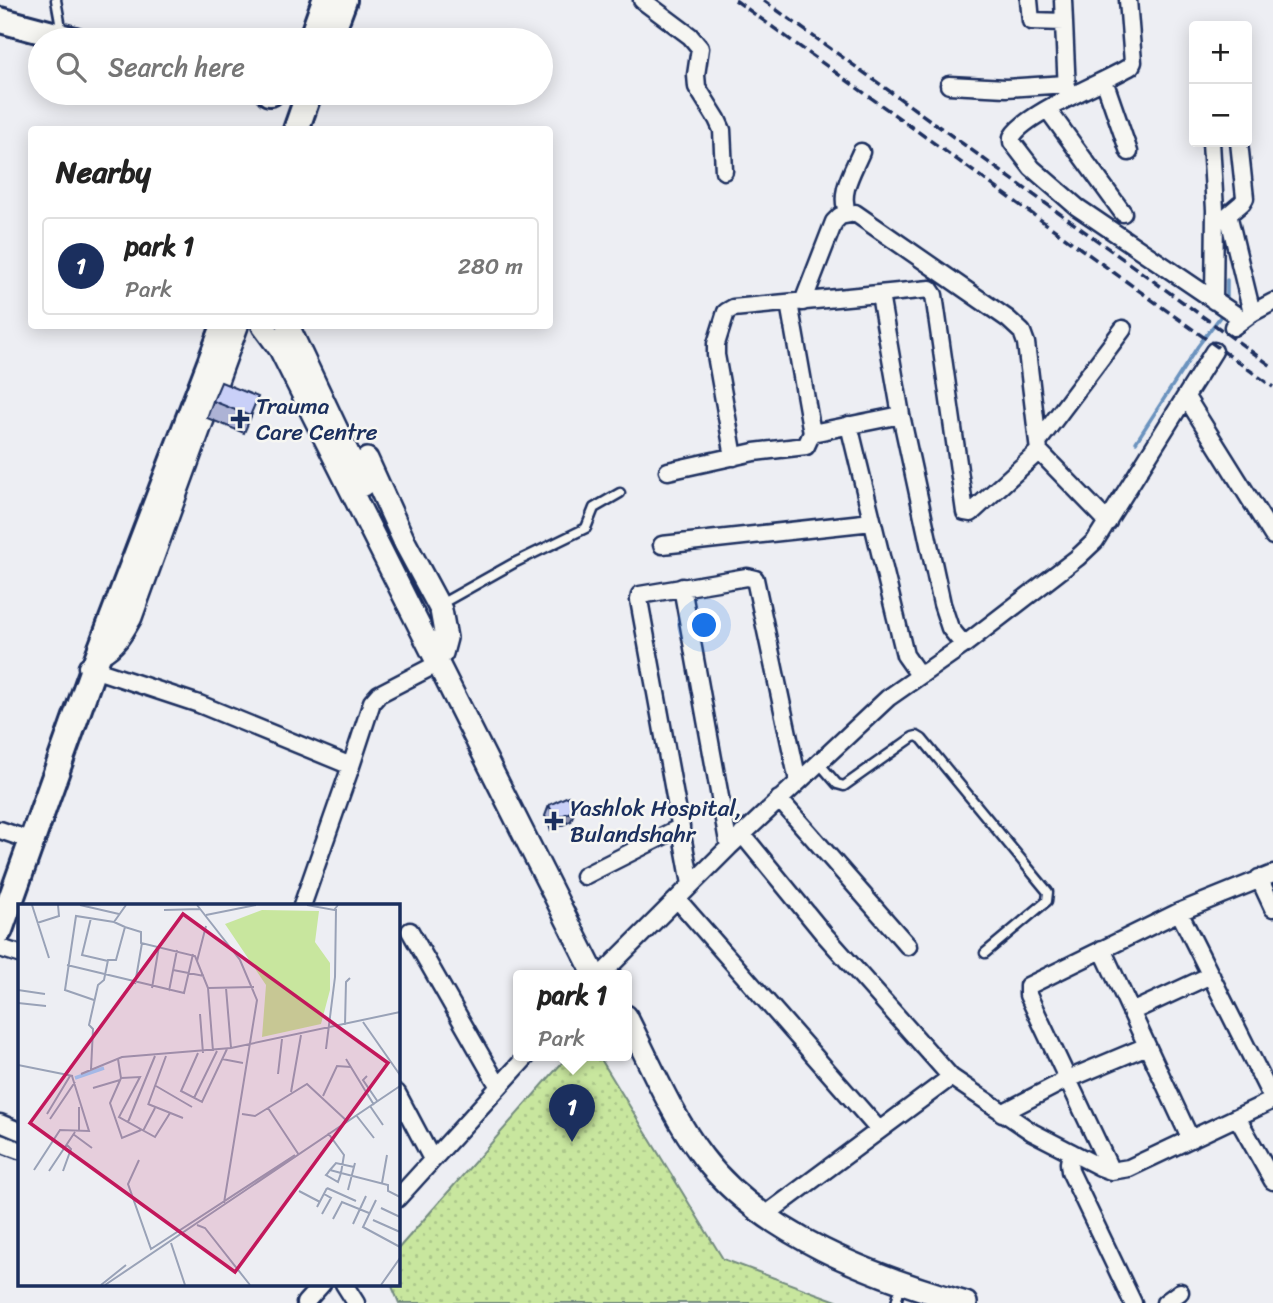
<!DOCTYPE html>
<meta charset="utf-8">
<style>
:root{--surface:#fff;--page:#f2f2f2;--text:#222;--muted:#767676;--line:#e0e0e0;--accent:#1b2f5e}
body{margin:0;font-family:Sriracha,sans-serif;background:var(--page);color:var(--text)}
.controls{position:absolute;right:21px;top:21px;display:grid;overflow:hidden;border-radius:7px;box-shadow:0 4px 18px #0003}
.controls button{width:63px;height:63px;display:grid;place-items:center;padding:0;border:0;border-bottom:2px solid var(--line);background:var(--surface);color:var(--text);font:35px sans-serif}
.you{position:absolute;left:705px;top:626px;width:24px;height:24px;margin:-18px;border:5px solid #fff;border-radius:50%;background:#1a73e8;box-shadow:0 0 0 10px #1a73e833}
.badge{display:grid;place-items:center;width:46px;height:46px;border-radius:50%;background:var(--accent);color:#fff;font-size:23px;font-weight:700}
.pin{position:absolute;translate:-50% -58px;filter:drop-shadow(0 2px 4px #0008)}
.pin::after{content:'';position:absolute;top:37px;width:24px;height:21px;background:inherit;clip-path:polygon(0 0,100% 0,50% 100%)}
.popup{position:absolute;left:513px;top:970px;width:119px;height:91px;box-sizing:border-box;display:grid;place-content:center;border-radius:7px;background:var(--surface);filter:drop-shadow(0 2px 5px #0005);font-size:23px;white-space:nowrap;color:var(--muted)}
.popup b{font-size:26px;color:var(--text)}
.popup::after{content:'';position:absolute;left:50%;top:100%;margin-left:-14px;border:14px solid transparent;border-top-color:var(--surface)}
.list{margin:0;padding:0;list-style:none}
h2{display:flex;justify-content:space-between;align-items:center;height:91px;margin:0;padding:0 28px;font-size:30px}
h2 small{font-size:23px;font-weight:400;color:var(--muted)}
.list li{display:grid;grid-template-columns:46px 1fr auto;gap:21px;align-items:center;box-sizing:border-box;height:98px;margin:0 14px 14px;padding:0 14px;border:2px solid var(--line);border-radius:7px}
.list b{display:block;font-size:26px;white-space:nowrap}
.list p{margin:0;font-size:23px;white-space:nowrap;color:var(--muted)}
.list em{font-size:23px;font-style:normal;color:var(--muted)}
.icon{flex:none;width:38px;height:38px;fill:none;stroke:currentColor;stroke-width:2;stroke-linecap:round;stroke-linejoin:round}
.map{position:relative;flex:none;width:1273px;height:1303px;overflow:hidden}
.search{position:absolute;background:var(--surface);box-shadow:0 4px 18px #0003;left:28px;top:28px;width:525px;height:77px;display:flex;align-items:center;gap:18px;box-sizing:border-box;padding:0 24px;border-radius:38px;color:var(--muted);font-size:26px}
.panel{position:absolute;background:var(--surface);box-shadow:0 4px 18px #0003;left:28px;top:126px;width:525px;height:203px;border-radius:7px}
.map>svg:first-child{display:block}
.grass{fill:url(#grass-dots);stroke:#728a7e;stroke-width:2}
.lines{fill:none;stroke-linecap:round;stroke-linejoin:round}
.stream{stroke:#6a92be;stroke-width:3.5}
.lane-casing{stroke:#1b2f5e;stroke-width:13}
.street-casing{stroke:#1b2f5e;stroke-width:21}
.secondary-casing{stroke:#1b2f5e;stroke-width:26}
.primary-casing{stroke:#1b2f5e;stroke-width:30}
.lane{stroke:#f6f6f2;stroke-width:8}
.street{stroke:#f6f6f2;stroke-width:16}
.secondary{stroke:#f6f6f2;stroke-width:21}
.primary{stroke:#f6f6f2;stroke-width:24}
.rail{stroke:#1b2f5e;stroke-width:3.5;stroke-dasharray:10 5;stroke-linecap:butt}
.wall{fill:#adb3d5;stroke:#1b2f5e;stroke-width:2}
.shaded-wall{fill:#8d92ae;stroke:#1b2f5e;stroke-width:2}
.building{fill:#c9d0f8;stroke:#1b2f5e;stroke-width:2}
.poi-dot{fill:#1b2f5e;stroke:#f6f6f2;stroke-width:2.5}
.labels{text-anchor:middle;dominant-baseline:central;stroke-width:5;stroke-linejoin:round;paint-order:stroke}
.poi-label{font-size:23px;fill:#1b2f5e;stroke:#f6f6f2;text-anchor:start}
.inset-river{fill:none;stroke:#9fd4fe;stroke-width:3.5}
.inset-road{fill:none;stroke:#99a2b7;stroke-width:2}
.view{fill:#c2185b;fill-opacity:0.15;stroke:#c2185b;stroke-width:3.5}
.inset-edge{fill:none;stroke:#1b2f5e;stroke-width:3.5}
</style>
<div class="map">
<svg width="1273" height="1303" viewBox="0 0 1273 1303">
<defs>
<pattern id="grass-dots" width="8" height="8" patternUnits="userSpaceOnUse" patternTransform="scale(1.75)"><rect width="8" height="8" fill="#c8e69e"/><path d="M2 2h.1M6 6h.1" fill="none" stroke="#abc68a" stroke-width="1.8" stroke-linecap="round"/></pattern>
</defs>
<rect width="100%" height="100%" fill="#edeef3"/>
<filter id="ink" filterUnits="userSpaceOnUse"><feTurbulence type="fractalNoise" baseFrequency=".0143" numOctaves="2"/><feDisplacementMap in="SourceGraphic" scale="14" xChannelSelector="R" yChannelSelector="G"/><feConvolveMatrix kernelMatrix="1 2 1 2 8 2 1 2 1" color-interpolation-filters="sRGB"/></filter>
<g filter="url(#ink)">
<!-- grass -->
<path class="grass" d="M568,1056H599L723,1259L842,1303H399L391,1284H397V1250Z"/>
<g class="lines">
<!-- stream -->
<path class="stream" d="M1227,298V280
M1136,442L1198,346L1223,313"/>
<!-- lane casing -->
<g class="lane-casing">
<path id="lane" d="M56,0L62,33
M439,605L514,563L586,528L594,508L620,493
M818,762L837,784L844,786L913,737L917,736L922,739L1048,892L1047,901L985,953
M896,1303L898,1295"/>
</g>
<!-- street casing -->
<g class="street-casing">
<path id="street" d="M642,0L690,36L700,48L696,75L697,87L717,119L722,130L724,171
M1029,0L1031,21L1064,22
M1063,0L1067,92
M1128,0L1133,62L1131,66C1105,82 1025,113 1012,137V142L1032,168L1077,207L1242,319
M1104,80L1129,152
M949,85L1006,88L1066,84
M1048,110L1123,213
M1211,142L1215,210L1214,301
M1239,142L1245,198L1242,203L1229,214V218L1252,313
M848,213C838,194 853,171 861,152
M880,295L901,415L942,604L950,628L964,645
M803,302L834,222L840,216L855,213L1008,319L1022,332L1026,343L1039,451L1108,522
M789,303L812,433
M1233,327L1252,313L1273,302
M1186,397L1273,536
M849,425L905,655L919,675
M1038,442L1123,329
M734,457L716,355V344L726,312L733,308L930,289L934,295L965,512L971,513L1039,451
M668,471L754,452L806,446L812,433L901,415
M662,545L872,522
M682,587L729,847
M87,667L199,704L351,766L372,702L379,694L437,664
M779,799L908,946
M0,830L32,841
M742,834L823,933L951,1077L1032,1132L1100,1167L1111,1171L1129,1168L1273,1100
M584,876L681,827
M1259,878L1273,908
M691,884L639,600L640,595L747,577L755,579L798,781
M677,899L879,1130
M302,906L351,766
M1179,912L1273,1100
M410,931L499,1087
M0,948L19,954
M1102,949L1190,1138
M600,976L729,847L888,698L964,645L1077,558L1095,541L1214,351
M1131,1012L1211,975
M397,1093L432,1159
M1002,1113L1066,1080L1147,1046
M1237,1117L1273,1181
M0,1123L19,1131
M0,1143L19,1150
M1071,1152L1069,1163L1070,1171L1133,1303
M1111,1171L1028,995V986L1179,912L1273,874
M397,1199L527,1056
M764,1216L951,1077
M344,1284L356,1303
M305,1303L322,1284
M1165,1303L1180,1292"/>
</g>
<!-- secondary casing -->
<g class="secondary-casing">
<path id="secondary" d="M263,326L280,349L595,976
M288,326L363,485
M367,459L405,543L441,610L446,638L442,653
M101,653C116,645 123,631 131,617L237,326
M626,1016C650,1063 671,1115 703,1157C762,1235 875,1277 966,1303"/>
</g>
<!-- primary casing -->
<g class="primary-casing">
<path id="primary" d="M0,20L75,40
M311,40L325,0
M329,40L344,0
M269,93H271
M296,130L309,93
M0,930L93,669L224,326"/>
</g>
<!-- lane -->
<use href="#lane" class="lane"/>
<!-- street -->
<use href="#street" class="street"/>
<!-- secondary -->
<use href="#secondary" class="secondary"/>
<!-- primary -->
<use href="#primary" class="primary"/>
<!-- rail -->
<path class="rail" d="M735,0L1273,387
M763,0L1273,367"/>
</g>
<!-- wall -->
<path class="wall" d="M213,401L252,414L244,433L207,418Z
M549,805L571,821L551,830L545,816Z"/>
<!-- shaded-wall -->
<path class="shaded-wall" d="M575,810L571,821L551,830L555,819Z"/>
<!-- building -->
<path class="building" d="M221,382L258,397L250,416L213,401Z
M568,796L575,810L555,819L549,805Z"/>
</g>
<!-- markers -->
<g class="poi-dot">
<path d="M236.5 408.5h7v7h7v7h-7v7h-7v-7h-7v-7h7z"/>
<path d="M550.5 810.5h7v7h7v7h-7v7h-7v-7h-7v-7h7z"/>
</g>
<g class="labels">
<!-- poi labels -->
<g class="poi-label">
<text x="256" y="406">Trauma<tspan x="256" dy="26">Care Centre</tspan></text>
<text x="570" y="808">Yashlok Hospital,<tspan x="570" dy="26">Bulandshahr</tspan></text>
</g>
</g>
<!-- overview -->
<g transform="translate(18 904)">
<rect width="382" height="382" fill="#edeef3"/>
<path d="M244,6L301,7L297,38L312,59V86L303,120L244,133L248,81L207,20Z" fill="#c8e69e"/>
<path class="inset-river" d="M57,174L86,164"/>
<path class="inset-road" d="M14,1L31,54M62,1L101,10M179,1L222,56L239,96L206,299M289,1L316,6L320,1M146,6L182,5M188,11L238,1M73,14L64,51L90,57M19,19L41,12L40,1M107,23L96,18L108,1M179,57L188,22M49,61L166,89L175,50M155,66L186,72M117,80L124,39M134,84L141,42M190,84L236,83M208,84L213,144M0,86L27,90M151,87L159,46M76,96L47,86L58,12L96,18M0,99L28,102M182,110L185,149M345,118L382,171M327,121L328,78L332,74M308,145L317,73L318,5M180,149L163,187L184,198L209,145M100,155L103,174L92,199L104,234L123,226M204,155L225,159M328,155L356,201M0,161L55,172M73,166L75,125L71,121L80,81L86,76L90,56H98L107,23L123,28V39L177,52L190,84L195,147M63,170L104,153L213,144L382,108M260,170L264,135M349,172L345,176L360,198M103,174L122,173L101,213L137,233L152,209M138,182L174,203M75,184L102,176M273,188L283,131M305,192L319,162L333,163M176,194L199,147M130,200L165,214M130,201L148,152M352,202L365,221M61,203V228M250,204L289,180L330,218M29,210L52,172M224,210L237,212L250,204L281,251M338,211L356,234M32,215L57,178M110,218L137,152M125,227L137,204M310,229L326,251L323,269L370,281V287L382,293M55,230L74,244M121,256L110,280L133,345L277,251M16,266L42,226L71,227L54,172M312,266L323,269L320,278L308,271L309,270L312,266L318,259L336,263M31,267L57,228M45,267L53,245L48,240M364,279L369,251M309,284L338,297M330,286L337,259M281,287L302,298M358,296L345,323L382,343M299,303L309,284M363,304L382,313M304,310L313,294L306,290M315,315L324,298L351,309M355,316L382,328M335,320L348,292M179,321L187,324L232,381M153,339L167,381M83,381L108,361M87,381L382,182M363,381L382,354"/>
<path class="view" d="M165,10L370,159L217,368L12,219Z"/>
<rect width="382" height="382" class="inset-edge"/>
</g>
</svg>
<div class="controls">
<button>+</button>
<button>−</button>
</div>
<div class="you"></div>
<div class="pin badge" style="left:572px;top:1142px">1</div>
<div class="popup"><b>park 1</b>Park</div>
<div class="search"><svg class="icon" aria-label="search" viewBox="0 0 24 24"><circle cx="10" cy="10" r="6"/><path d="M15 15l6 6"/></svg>Search here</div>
<section class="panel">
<h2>Nearby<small></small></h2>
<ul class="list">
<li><span class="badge">1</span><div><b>park 1</b><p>Park</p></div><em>280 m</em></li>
</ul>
</section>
</div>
